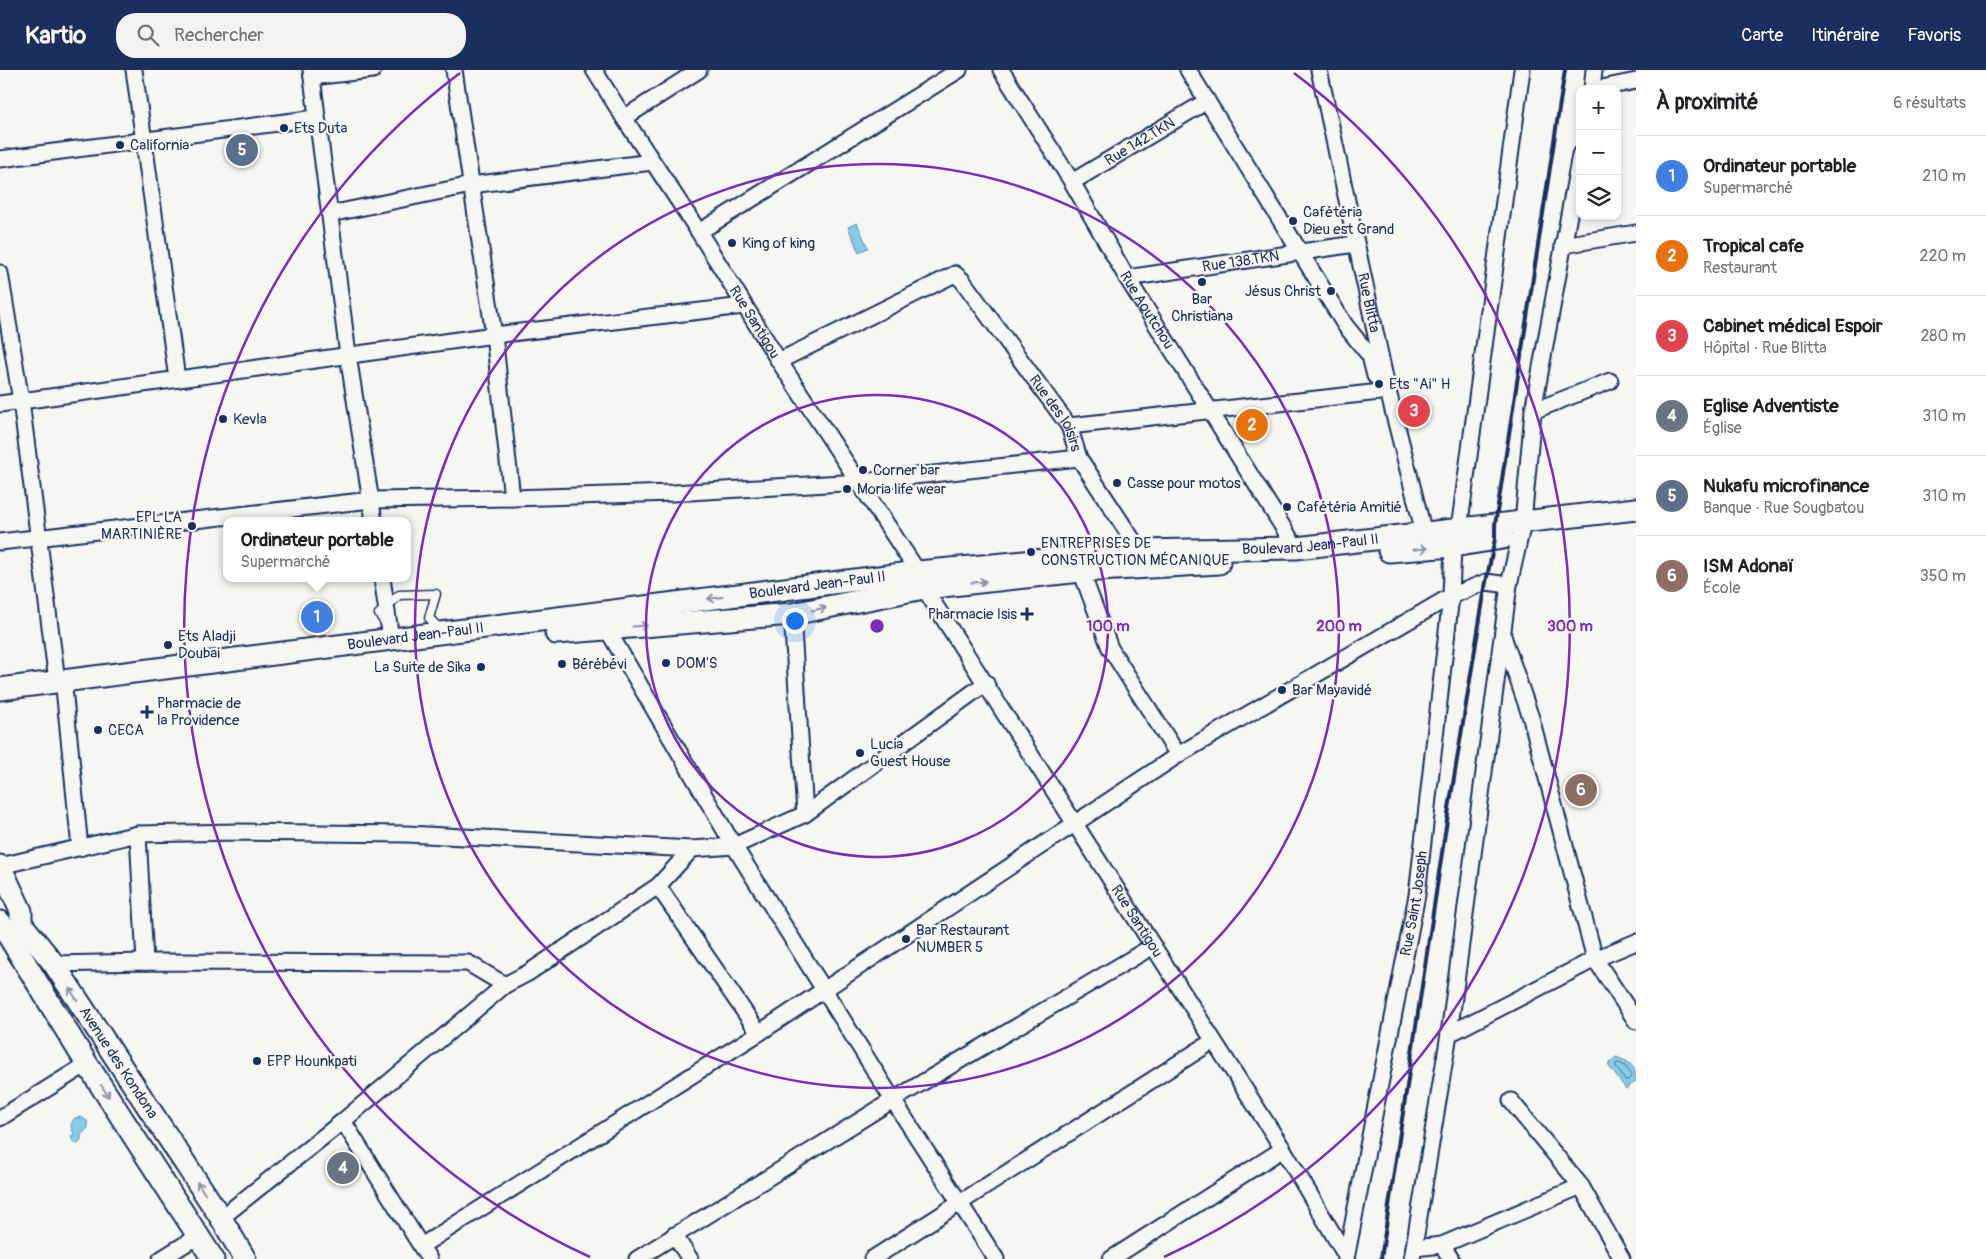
<!DOCTYPE html>
<html lang="fr">
<meta charset="utf-8">
<style>
:root{--surface:#fff;--page:#f2f2f2;--text:#202124;--muted:#757577;--line:#e0e0e0;--accent:#1b2f5e}
body{margin:0;font-family:Pangolin,sans-serif;background:var(--page);color:var(--text)}
.controls{position:absolute;right:15px;top:15px;display:grid;overflow:hidden;border-radius:10px;box-shadow:0 2px 8px #0003}
.controls button{width:45px;height:45px;display:grid;place-items:center;padding:0;border:0;border-bottom:1px solid var(--line);background:var(--surface);color:var(--text);font:25px sans-serif}
.you{position:absolute;left:794px;top:550px;width:18px;height:18px;margin:-12px;border:4px solid #fff;border-radius:50%;background:#1a73e8;box-shadow:0 0 0 8px #1a73e833}
.badge{display:grid;place-items:center;width:32px;height:32px;border-radius:50%;background:var(--accent);color:#fff;font-size:16px;font-weight:700}
.pin{position:absolute;translate:-50% -50%;border:2px solid #fff;box-shadow:0 1px 5px #0006}
.popup{position:absolute;left:223px;top:447px;width:188px;height:65px;box-sizing:border-box;display:grid;place-content:center;border-radius:10px;background:var(--surface);filter:drop-shadow(0 1px 4px #0005);font-size:16px;white-space:nowrap;color:var(--muted)}
.popup b{font-size:19px;color:var(--text)}
.popup::after{content:'';position:absolute;left:50%;top:100%;margin-left:-10px;border:10px solid transparent;border-top-color:var(--surface)}
.list{margin:0;padding:0;list-style:none}
h2{display:flex;justify-content:space-between;align-items:center;height:65px;margin:0;padding:0 20px;font-size:21px}
h2 small{font-size:16px;font-weight:400;color:var(--muted)}
.list li{display:grid;grid-template-columns:32px 1fr auto;gap:15px;align-items:center;box-sizing:border-box;height:80px;padding:0 20px;border-top:1px solid var(--line)}
.list b{display:block;font-size:19px;white-space:nowrap}
.list p{margin:0;font-size:16px;white-space:nowrap;color:var(--muted)}
.list em{font-size:16px;font-style:normal;color:var(--muted)}
.icon{flex:none;width:28px;height:28px;fill:none;stroke:currentColor;stroke-width:2;stroke-linecap:round;stroke-linejoin:round}
.map{position:relative;flex:none;width:1636px;height:1189px;overflow:hidden}
header{display:flex;align-items:center;gap:30px;box-sizing:border-box;height:70px;padding:0 25px;background:var(--accent);color:#fff}
header strong{font-size:24px}
nav{display:flex;gap:28px;margin-inline-start:auto;font-size:18px}
.search{width:350px;height:45px;background:var(--page);display:flex;align-items:center;gap:12px;box-sizing:border-box;padding:0 18px;border-radius:20px;color:var(--muted);font-size:19px}
main{display:flex}
aside{flex:1;background:var(--surface)}
.map>svg:first-child{display:block}
.water{fill:#86cbe7;stroke:#5b8db0}
.lines{fill:none;stroke-linecap:round;stroke-linejoin:round}
.shore{stroke:#466d95;stroke-width:1}
.lane-casing{stroke:#1b2f5e;stroke-width:11}
.street-casing{stroke:#1b2f5e;stroke-width:19}
.secondary-casing{stroke:#1b2f5e;stroke-width:25}
.lane{stroke:#f6f6f2;stroke-width:8}
.street{stroke:#f6f6f2;stroke-width:15}
.secondary{stroke:#f6f6f2;stroke-width:21}
.rail{stroke:#1b2f5e;stroke-width:4}
.oneway{stroke:#8892a8}
.ring{fill:none;stroke:#7b2cbf;stroke-width:2.5}
.poi-dot{fill:#1b2f5e;stroke:#f6f6f2;stroke-width:2}
.labels{text-anchor:middle;dominant-baseline:central;stroke-width:4.5;stroke-linejoin:round;paint-order:stroke}
.poi-label{font-size:15px;fill:#1b2f5e;stroke:#f6f6f2;text-anchor:start}
.street-label{font-size:15px;fill:#1b2f5e;stroke:#f6f6f2}
.centre{fill:#7b2cbf;stroke:#f6f6f2;stroke-width:2.5}
.ring-label{font-size:15px;text-anchor:middle;font-weight:bold;fill:#7b2cbf;stroke:#f6f6f2;stroke-width:4.5;stroke-linejoin:round;paint-order:stroke}
</style>
<header>
<strong>Kartio</strong>
<div class="search"><svg class="icon" aria-label="search" viewBox="0 0 24 24"><circle cx="10" cy="10" r="6"/><path d="M15 15l6 6"/></svg>Rechercher</div>
<nav><a>Carte</a><a>Itinéraire</a><a>Favoris</a></nav>
</header>
<main>
<div class="map">
<svg width="1636" height="1189" viewBox="0 0 1636 1189">
<rect width="100%" height="100%" fill="#f6f6f2"/>
<filter id="ink" filterUnits="userSpaceOnUse"><feTurbulence type="fractalNoise" baseFrequency=".02" numOctaves="2"/><feDisplacementMap in="SourceGraphic" scale="10" xChannelSelector="R" yChannelSelector="G"/><feConvolveMatrix kernelMatrix="1 2 1 2 8 2 1 2 1" color-interpolation-filters="sRGB"/></filter>
<g filter="url(#ink)">
<!-- water -->
<path class="water" d="M857,153L868,178L859,182L848,157Z
M1616,987C1630,992 1636,995 1636,1011L1626,1019L1608,995Z
M81,1047L87,1051L88,1058L81,1065V1071L78,1074L74,1073L71,1067L74,1063C70,1058 70,1053 75,1048Z"/>
<g class="lines">
<!-- shore -->
<path class="shore" d="M1619,993L1625,996L1632,1005L1628,1010H1625L1616,997V994Z"/>
<!-- lane casing -->
<g class="lane-casing">
<path id="lane" d="M385,553L379,544L399,525L436,524L429,548L440,559"/>
</g>
<!-- street casing -->
<g class="street-casing">
<g id="street">
<path d="M134,0L177,309"/>
<path d="M311,0L348,285L374,451"/>
<path d="M454,0L494,265L512,428"/>
<path id="s1" d="M594,0L624,48L699,162L779,291L918,502L924,518L1283,1079L1346,1186"/>
<path id="s2" d="M1001,0L1072,112L1127,208L1296,478"/>
<path d="M1188,0L1345,255L1370,286L1375,306"/>
<path id="s3" d="M1319,0L1387,317L1424,463"/>
<path d="M312,7L373,0"/>
<path d="M1592,19L1594,0"/>
<path d="M1597,19L1636,11"/>
<path d="M624,48L699,0"/>
<path d="M0,89L316,48"/>
<path id="s4" d="M1072,112L1207,31"/>
<path d="M330,144L471,115L652,92"/>
<path d="M699,162L959,0"/>
<path d="M1563,175L1636,163"/>
<path d="M0,203L21,331L57,611L64,618L80,778"/>
<path id="s5" d="M1127,208L1355,174"/>
<path id="s6" d="M779,291L955,204L962,210L1069,356L1079,388L1140,481"/>
<path d="M0,334L494,265L744,236"/>
<path d="M1533,341L1610,311"/>
<path d="M1069,356L1380,322L1387,317"/>
<path d="M1459,459L1522,0"/>
<path d="M0,472L371,430L512,428L673,423L860,412L1079,388"/>
<path d="M1081,501L1110,578L1178,685"/>
<path d="M382,508L391,569"/>
<path d="M792,544L805,744"/>
<path d="M607,559L734,776L893,1030L996,1189"/>
<path d="M1503,566L1531,648L1595,889L1636,951"/>
<path d="M138,764L145,892"/>
<path d="M0,796L138,764L237,762L407,764L692,779L734,776L805,744L986,613"/>
<path d="M658,816L759,963"/>
<path d="M54,894L145,892L468,893L505,915"/>
<path d="M1449,964L1595,889L1636,872"/>
<path d="M1511,1031L1581,1116L1622,1189"/>
<path d="M0,1048L87,994"/>
<path d="M343,1051L429,1189"/>
<path d="M221,1148L343,1051L505,915L528,903L658,816L692,779"/>
<path d="M674,1165L690,1189"/>
<path d="M1442,1175L1451,1189"/>
<path d="M421,1176L759,963L1178,685L1451,526L1486,512L1509,515"/>
<path d="M1414,1178L1442,1175L1581,1116"/>
<path d="M161,1189L198,1166"/>
<path d="M637,1189L893,1030L1153,876"/>
<path d="M872,1189L1213,971"/>
<path d="M1111,1189L1283,1079"/>
<path id="s7" d="M1346,1189L1417,825L1451,526L1453,476L1450,467"/>
<path d="M1412,1189L1449,964L1509,515L1523,453L1533,341L1580,85"/>
</g>
</g>
<!-- secondary casing -->
<g class="secondary-casing">
<g id="secondary">
<path d="M1389,481L1453,476L1503,468"/>
<path d="M556,563L792,544L924,518L1081,501L1219,493"/>
<path id="s8" d="M0,619L918,502L1140,481L1296,478L1636,439"/>
<path id="s9" d="M0,796L21,841V853L54,894L221,1148L245,1189"/>
<path d="M0,852L87,994L213,1189"/>
</g>
</g>
<!-- lane -->
<use href="#lane" class="lane"/>
<!-- street -->
<use href="#street" class="street"/>
<!-- secondary -->
<use href="#secondary" class="secondary"/>
<!-- rail -->
<path class="rail" d="M1381,1189L1445,763L1486,512L1495,469V455L1565,0"/>
</g>
<!-- one-way arrows -->
<defs><path id="oneway-shaft" d="M-6 0H5M1.5-3L5.5 0L1.5 3" fill="none" stroke-width="1.6" stroke-linecap="round" stroke-linejoin="round" transform="scale(1.25)"/></defs>
<g class="oneway">
<use href="#oneway-shaft" transform="translate(1420 479) rotate(-5)"/>
<use href="#oneway-shaft" transform="translate(979 512) rotate(-6)"/>
<use href="#oneway-shaft" transform="translate(715 528) rotate(173)"/>
<use href="#oneway-shaft" transform="translate(819 539) rotate(-11)"/>
<use href="#oneway-shaft" transform="translate(640 556) rotate(-4)"/>
<use href="#oneway-shaft" transform="translate(73 924) rotate(-123)"/>
<use href="#oneway-shaft" transform="translate(105 1021) rotate(57)"/>
<use href="#oneway-shaft" transform="translate(201 1118) rotate(-123)"/>
</g>
</g>
<!-- distance rings -->
<g class="ring">
<circle cx="877" cy="556" r="231"/>
<circle cx="877" cy="556" r="462"/>
<path d="M590 1187A693 693 0 0 1 460 3M1294 3A693 693 0 0 1 1164 1187"/>
</g>
<!-- markers -->
<g class="poi-dot">
<circle cx="284" cy="58" r="5"/>
<circle cx="120" cy="75" r="5"/>
<circle cx="1293" cy="151" r="5"/>
<circle cx="732" cy="173" r="5"/>
<circle cx="1202" cy="212" r="5"/>
<circle cx="1331" cy="221" r="5"/>
<circle cx="1379" cy="314" r="5"/>
<circle cx="223" cy="349" r="5"/>
<circle cx="863" cy="400" r="5"/>
<circle cx="1117" cy="413" r="5"/>
<circle cx="847" cy="419" r="5"/>
<circle cx="1287" cy="437" r="5"/>
<circle cx="192" cy="456" r="5"/>
<circle cx="1031" cy="482" r="5"/>
<path d="M1024.5 536.5h5v5h5v5h-5v5h-5v-5h-5v-5h5z"/>
<circle cx="168" cy="575" r="5"/>
<circle cx="666" cy="593" r="5"/>
<circle cx="562" cy="594" r="5"/>
<circle cx="481" cy="597" r="5"/>
<circle cx="1282" cy="620" r="5"/>
<path d="M144.5 634.5h5v5h5v5h-5v5h-5v-5h-5v-5h5z"/>
<circle cx="98" cy="660" r="5"/>
<circle cx="860" cy="683" r="5"/>
<circle cx="906" cy="869" r="5"/>
<circle cx="257" cy="991" r="5"/>
</g>
<g class="labels">
<!-- poi labels -->
<g class="poi-label">
<text x="294" y="58">Ets Duta</text>
<text x="130" y="75">California</text>
<text x="1303" y="142">Cafétéria<tspan x="1303" dy="17">Dieu est Grand</tspan></text>
<text x="742" y="173">King of king</text>
<text x="1321" y="221" text-anchor="end">Jésus Christ</text>
<text x="1202" y="229" text-anchor="middle">Bar<tspan x="1202" dy="17">Christiana</tspan></text>
<text x="1389" y="314">Ets "Ai" H</text>
<text x="233" y="349">Kevla</text>
<text x="873" y="400">Corner bar</text>
<text x="1127" y="413">Casse pour motos</text>
<text x="857" y="419">Moria life wear</text>
<text x="1297" y="437">Cafétéria Amitié</text>
<text x="182" y="447" text-anchor="end">EPL LA<tspan x="182" dy="17">MARTINIÈRE</tspan></text>
<text x="1041" y="473">ENTREPRISES DE<tspan x="1041" dy="17">CONSTRUCTION MÉCANIQUE</tspan></text>
<text x="1017" y="544" text-anchor="end">Pharmacie Isis</text>
<text x="178" y="566">Ets Aladji<tspan x="178" dy="17">Doubai</tspan></text>
<text x="676" y="593">DOM'S</text>
<text x="572" y="594">Bérébévi</text>
<text x="471" y="597" text-anchor="end">La Suite de Sika</text>
<text x="1292" y="620">Bar Mayavidé</text>
<text x="157" y="633">Pharmacie de<tspan x="157" dy="17">la Providence</tspan></text>
<text x="108" y="660">CECA</text>
<text x="870" y="674">Lucia<tspan x="870" dy="17">Guest House</tspan></text>
<text x="916" y="860">Bar Restaurant<tspan x="916" dy="17">NUMBER 5</tspan></text>
<text x="267" y="991">EPP Hounkpati</text>
</g>
<!-- street labels -->
<g class="street-label">
<text stroke="none"><textPath href="#s4" startOffset="79">Rue 142.TKN</textPath></text>
<text stroke="none"><textPath href="#s5" startOffset="115">Rue 138.TKN</textPath></text>
<text stroke="none"><textPath href="#s3" startOffset="238">Rue Blitta</textPath></text>
<text stroke="none"><textPath href="#s2" startOffset="281">Rue Aoutchou</textPath></text>
<text stroke="none"><textPath href="#s1" startOffset="299">Rue Santigou</textPath></text>
<text stroke="none"><textPath href="#s6" startOffset="369">Rue des loisirs</textPath></text>
<text stroke="none"><textPath href="#s8" startOffset="1319">Boulevard Jean-Paul II</textPath></text>
<text stroke="none"><textPath href="#s8" startOffset="824">Boulevard Jean-Paul II</textPath></text>
<text stroke="none"><textPath href="#s8" startOffset="419">Boulevard Jean-Paul II</textPath></text>
<text stroke="none"><textPath href="#s7" startOffset="362">Rue Saint Joseph</textPath></text>
<text stroke="none"><textPath href="#s1" startOffset="1010">Rue Santigou</textPath></text>
<text stroke="none"><textPath href="#s9" startOffset="232">Avenue des Kondona</textPath></text>
</g>
</g>
<circle cx="877" cy="556" r="8" class="centre"/>
<g class="ring-label">
<text x="1108" y="561">100 m</text>
<text x="1339" y="561">200 m</text>
<text x="1570" y="561">300 m</text>
</g>
</svg>
<div class="controls">
<button>+</button>
<button>−</button>
<button><svg class="icon" aria-label="layers" viewBox="0 0 24 24"><path d="M12 4l9 5-9 5-9-5zM3 14l9 5 9-5"/></svg></button>
</div>
<div class="you"></div>
<div class="pin badge" style="left:317px;top:547px;background:#3f7fe0">1</div>
<div class="popup"><b>Ordinateur portable</b>Supermarché</div>
<div class="pin badge" style="left:1252px;top:355px;background:#e8710a">2</div>
<div class="pin badge" style="left:1414px;top:341px;background:#e0444e">3</div>
<div class="pin badge" style="left:343px;top:1098px;background:#6b7280">4</div>
<div class="pin badge" style="left:242px;top:80px;background:#5c6f8a">5</div>
<div class="pin badge" style="left:1581px;top:720px;background:#8d6e63">6</div>
</div>
<aside>
<h2>À proximité<small>6 résultats</small></h2>
<ul class="list">
<li><span class="badge" style="background:#3f7fe0">1</span><div><b>Ordinateur portable</b><p>Supermarché</p></div><em>210 m</em></li>
<li><span class="badge" style="background:#e8710a">2</span><div><b>Tropical cafe</b><p>Restaurant</p></div><em>220 m</em></li>
<li><span class="badge" style="background:#e0444e">3</span><div><b>Cabinet médical Espoir</b><p>Hôpital · Rue Blitta</p></div><em>280 m</em></li>
<li><span class="badge" style="background:#6b7280">4</span><div><b>Eglise Adventiste</b><p>Église</p></div><em>310 m</em></li>
<li><span class="badge" style="background:#5c6f8a">5</span><div><b>Nukafu microfinance</b><p>Banque · Rue Sougbatou</p></div><em>310 m</em></li>
<li><span class="badge" style="background:#8d6e63">6</span><div><b>ISM Adonaï</b><p>École</p></div><em>350 m</em></li>
</ul>
</aside>
</main>
